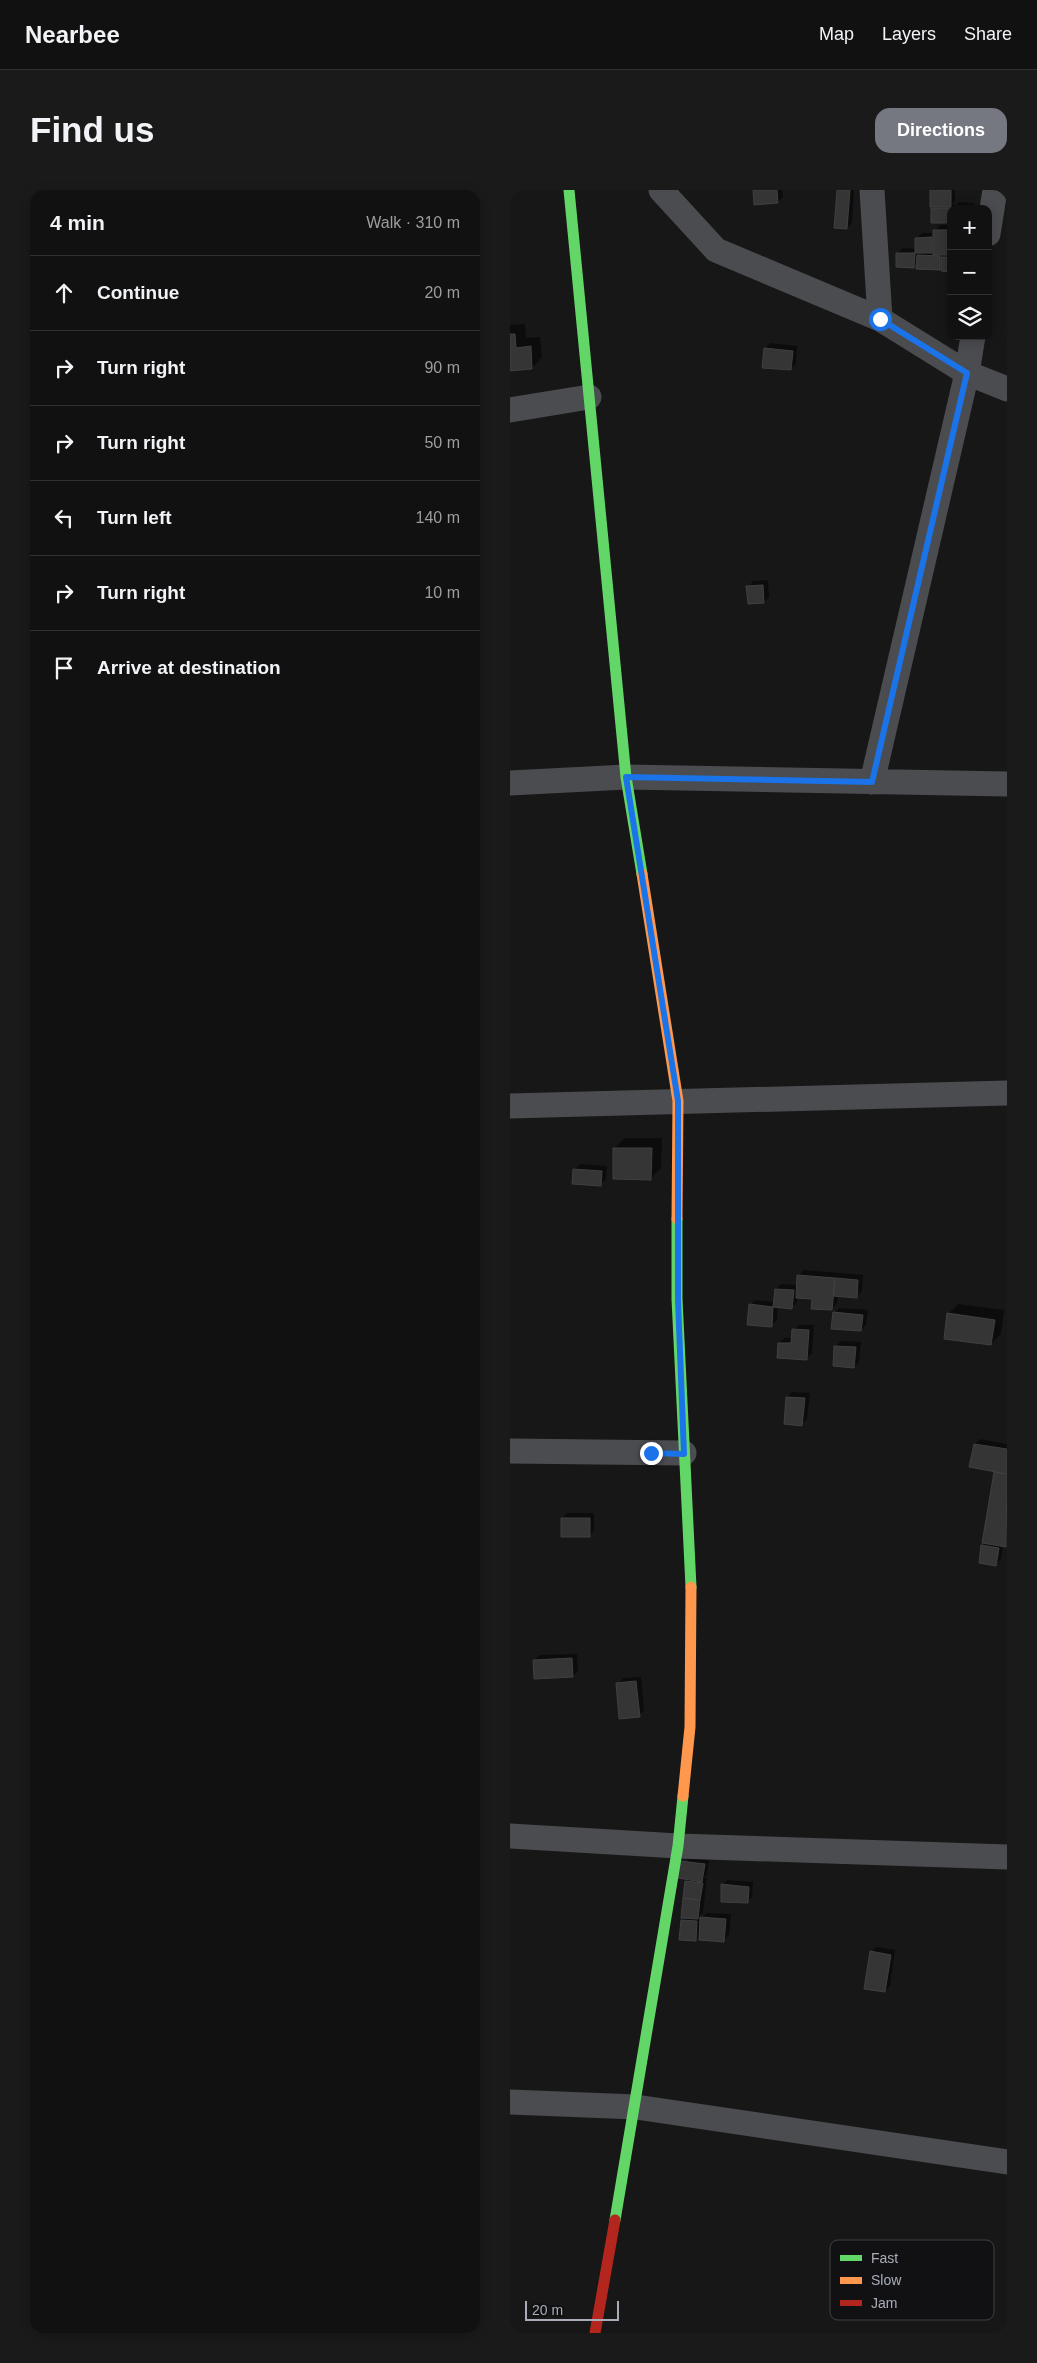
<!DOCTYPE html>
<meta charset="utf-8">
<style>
:root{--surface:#111;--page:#1a1a1a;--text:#f1f3f6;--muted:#9c9d9f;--line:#303131;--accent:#757880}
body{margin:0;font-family:Arial,sans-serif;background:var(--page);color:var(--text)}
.controls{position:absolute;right:15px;top:15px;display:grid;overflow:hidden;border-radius:10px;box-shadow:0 2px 12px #0003}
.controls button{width:45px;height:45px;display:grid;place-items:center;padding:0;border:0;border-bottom:1px solid var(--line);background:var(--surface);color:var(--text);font:25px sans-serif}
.scale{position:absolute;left:15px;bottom:12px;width:94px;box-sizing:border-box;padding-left:5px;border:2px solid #a8adb8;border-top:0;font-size:14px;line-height:18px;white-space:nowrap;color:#a8adb8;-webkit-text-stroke:4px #111113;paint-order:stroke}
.stop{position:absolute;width:15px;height:15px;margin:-11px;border:4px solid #1a73e8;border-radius:50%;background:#fff}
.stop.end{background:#1a73e8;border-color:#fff;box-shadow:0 1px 5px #0008}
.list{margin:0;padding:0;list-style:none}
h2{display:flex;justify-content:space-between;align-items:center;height:65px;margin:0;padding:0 20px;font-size:21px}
h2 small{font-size:16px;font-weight:400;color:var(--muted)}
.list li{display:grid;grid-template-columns:32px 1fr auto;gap:15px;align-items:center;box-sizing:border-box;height:75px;padding:0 20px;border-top:1px solid var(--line)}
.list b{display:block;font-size:19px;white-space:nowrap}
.list em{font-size:16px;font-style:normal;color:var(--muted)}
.icon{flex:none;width:28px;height:28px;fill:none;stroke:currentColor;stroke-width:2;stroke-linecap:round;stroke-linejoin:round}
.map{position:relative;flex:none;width:497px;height:2143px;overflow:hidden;border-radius:15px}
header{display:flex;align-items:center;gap:30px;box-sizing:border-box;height:70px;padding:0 25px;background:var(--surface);border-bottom:1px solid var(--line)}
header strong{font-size:24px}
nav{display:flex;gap:28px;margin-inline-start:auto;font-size:18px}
.intro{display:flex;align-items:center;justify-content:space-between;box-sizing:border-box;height:120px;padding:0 30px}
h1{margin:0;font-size:35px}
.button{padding:12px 22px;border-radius:15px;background:var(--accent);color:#fff;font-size:18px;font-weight:700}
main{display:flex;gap:30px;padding:0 30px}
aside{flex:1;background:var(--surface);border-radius:15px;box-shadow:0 2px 12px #0003}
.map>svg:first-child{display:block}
.shadow{fill:#0007}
.building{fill:#353536;stroke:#3f4043}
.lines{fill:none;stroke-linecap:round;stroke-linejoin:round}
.street{stroke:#4b4c50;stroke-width:25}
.fast{stroke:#63d668;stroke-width:11}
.slow{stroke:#ff974d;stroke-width:11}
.jam{stroke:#b3261e;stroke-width:11}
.route{stroke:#1a73e8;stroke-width:6}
.key{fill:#111113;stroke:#3e4045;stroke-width:1}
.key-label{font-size:14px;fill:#a8adb8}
</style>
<header>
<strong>Nearbee</strong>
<nav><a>Map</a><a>Layers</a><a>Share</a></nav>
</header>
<div class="intro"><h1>Find us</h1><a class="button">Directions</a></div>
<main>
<aside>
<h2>4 min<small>Walk · 310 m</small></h2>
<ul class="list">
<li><svg class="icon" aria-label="ahead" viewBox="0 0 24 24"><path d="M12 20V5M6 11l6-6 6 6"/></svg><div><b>Continue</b></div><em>20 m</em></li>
<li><svg class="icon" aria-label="right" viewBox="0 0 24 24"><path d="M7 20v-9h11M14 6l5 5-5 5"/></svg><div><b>Turn right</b></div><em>90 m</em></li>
<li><svg class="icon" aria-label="right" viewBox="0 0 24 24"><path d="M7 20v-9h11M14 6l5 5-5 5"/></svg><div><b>Turn right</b></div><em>50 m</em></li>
<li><svg class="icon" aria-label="left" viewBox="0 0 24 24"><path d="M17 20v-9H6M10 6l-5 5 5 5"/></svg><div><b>Turn left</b></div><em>140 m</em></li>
<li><svg class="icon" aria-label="right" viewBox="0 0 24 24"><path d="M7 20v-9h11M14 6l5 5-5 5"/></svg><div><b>Turn right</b></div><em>10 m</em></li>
<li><svg class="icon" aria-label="arrive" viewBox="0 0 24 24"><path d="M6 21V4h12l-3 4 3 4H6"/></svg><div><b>Arrive at destination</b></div></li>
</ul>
</aside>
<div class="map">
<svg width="497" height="2143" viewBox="0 0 497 2143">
<rect width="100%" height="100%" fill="#171717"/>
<!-- shadow -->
<path class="shadow" d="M245,0H272L273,7L268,12Z
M328,0H344L342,33L337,38Z
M422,0H445V11L442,14L446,15L449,12L464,13L463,19H422L425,16Z
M430,35H441V81L407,78L408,72L403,76L388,63L393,58L407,59V48L412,43H425Z
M15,134L16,148L30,147L32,167L22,178L0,180V135Z
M261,153L287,156L286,174L280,179L255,158Z
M258,390L259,407L254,412L238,397L243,391Z
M115,948H152L151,978L140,989L104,958Z
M70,974L97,976L96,989L91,994L64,980Z
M294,1080L353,1085L352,1101L346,1106L328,1105L327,1113L322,1118L303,1108L287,1107V1112L282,1117L268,1116L267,1130L262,1135L240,1115L245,1110L265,1112L266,1099L271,1094L288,1095V1086Z
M448,1114L494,1120L491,1144L481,1154L438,1124Z
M329,1118L358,1120L356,1135L351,1140L324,1123Z
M289,1135H304L302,1163L297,1168L269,1153L275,1148H283V1140Z
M331,1151L351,1152L349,1172L344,1177L326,1156Z
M282,1202L300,1203L297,1229L292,1234L277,1207Z
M470,1249L497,1254V1354L493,1355L491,1369L485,1374L473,1356L476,1352L487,1281L465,1254Z
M57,1323H84V1341L79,1346L52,1329Z
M67,1464L68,1481L63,1486L24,1471L29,1465Z
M131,1487L134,1520L129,1525L108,1494L113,1488Z
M177,1666L199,1670L197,1685L194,1688H197L193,1723L189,1726H193L197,1723L221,1724L219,1745L214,1750L190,1745L186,1750L172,1730L176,1727L177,1691L180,1688Z
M217,1690L243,1692L242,1707L237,1712L212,1695Z
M366,1757L385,1760L380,1796L375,1801L361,1762Z"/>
<!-- building -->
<path class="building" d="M243,0H267L268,13L244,15Z
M327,0H340L337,39L324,38Z
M420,0H441V17H420Z
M421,18H441V33H421Z
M423,40H441V65H423Z
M422,47V63H405V48Z
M386,63H405L404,78L386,77Z
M407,65L430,66V80L406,79Z
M431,67H441V82L431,81Z
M0,144H5L6,158L21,156L22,179L0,181Z
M254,158L283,161L281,180L252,178Z
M253,395L254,413L238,414L236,396Z
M103,958H142L141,990L103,989Z
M63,979L92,981L91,996L62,994Z
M287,1085L325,1088L322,1120L301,1119L302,1109L286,1108Z
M325,1088L348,1090L347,1108L323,1106Z
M265,1099L284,1100L282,1119L263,1117Z
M239,1114L263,1117L262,1137L237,1135Z
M323,1122L353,1125L351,1141L321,1139Z
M437,1123L485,1130L481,1155L434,1149Z
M282,1139L299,1140L297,1170L267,1168L268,1153H281Z
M324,1156L346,1157L344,1178L323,1176Z
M276,1207L295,1208L292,1236L274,1234Z
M464,1254L497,1259V1284L459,1277Z
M484,1282L497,1284L496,1357L472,1353Z
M51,1328H80V1347H51Z
M471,1355L489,1358L486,1376L469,1373Z
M62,1468L63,1487L24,1489L23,1470Z
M126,1491L130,1527L109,1529L106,1493Z
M170,1671L195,1674L192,1692L168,1688Z
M175,1691L193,1693L190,1710L173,1708Z
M211,1694L239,1697L238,1713L211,1712Z
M173,1708L190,1710L188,1729L171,1728Z
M190,1727L216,1729L214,1752L189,1750Z
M171,1730L187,1731L186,1751L169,1750Z
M360,1761L381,1765L375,1802L354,1799Z"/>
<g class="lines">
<!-- street -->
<path class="street" d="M151,0L206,60L370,129L457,183L497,199
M362,0L370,129
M478,44L485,0
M0,220L79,207
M362,592L457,183L463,146
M0,593L116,587L497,594
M0,916L497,903
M0,1261L174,1263
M0,1646L168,1656L497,1667
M0,1912L126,1917L497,1972"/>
<!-- fast -->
<path class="fast" d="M59,0L116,587L132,684
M167,1029V1109L181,1397
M105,2030L168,1656L173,1606"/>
<!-- slow -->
<path class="slow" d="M132,684L168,911L167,1029
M173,1606L180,1537L181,1397"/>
<!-- jam -->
<path class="jam" d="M85,2143L105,2030"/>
</g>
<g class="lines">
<!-- route -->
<path class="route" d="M141,1263L174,1264L168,1110V911L116,587L362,592L457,183L370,129"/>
</g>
<!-- legend -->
<rect x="320" y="2050" width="164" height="80" rx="8" class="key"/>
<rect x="330" y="2065" width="22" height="6" fill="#63d668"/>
<rect x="330" y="2087" width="22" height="7" fill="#ff974d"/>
<rect x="330" y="2110" width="22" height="6" fill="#b3261e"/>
<g class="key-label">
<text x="361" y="2073">Fast</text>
<text x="361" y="2095">Slow</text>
<text x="361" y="2118">Jam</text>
</g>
</svg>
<div class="controls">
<button>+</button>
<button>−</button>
<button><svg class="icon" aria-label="layers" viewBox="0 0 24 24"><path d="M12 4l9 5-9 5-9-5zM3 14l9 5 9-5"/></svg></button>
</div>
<div class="scale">20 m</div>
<div class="stop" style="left:370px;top:129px"></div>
<div class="stop end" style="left:141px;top:1263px"></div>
</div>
</main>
